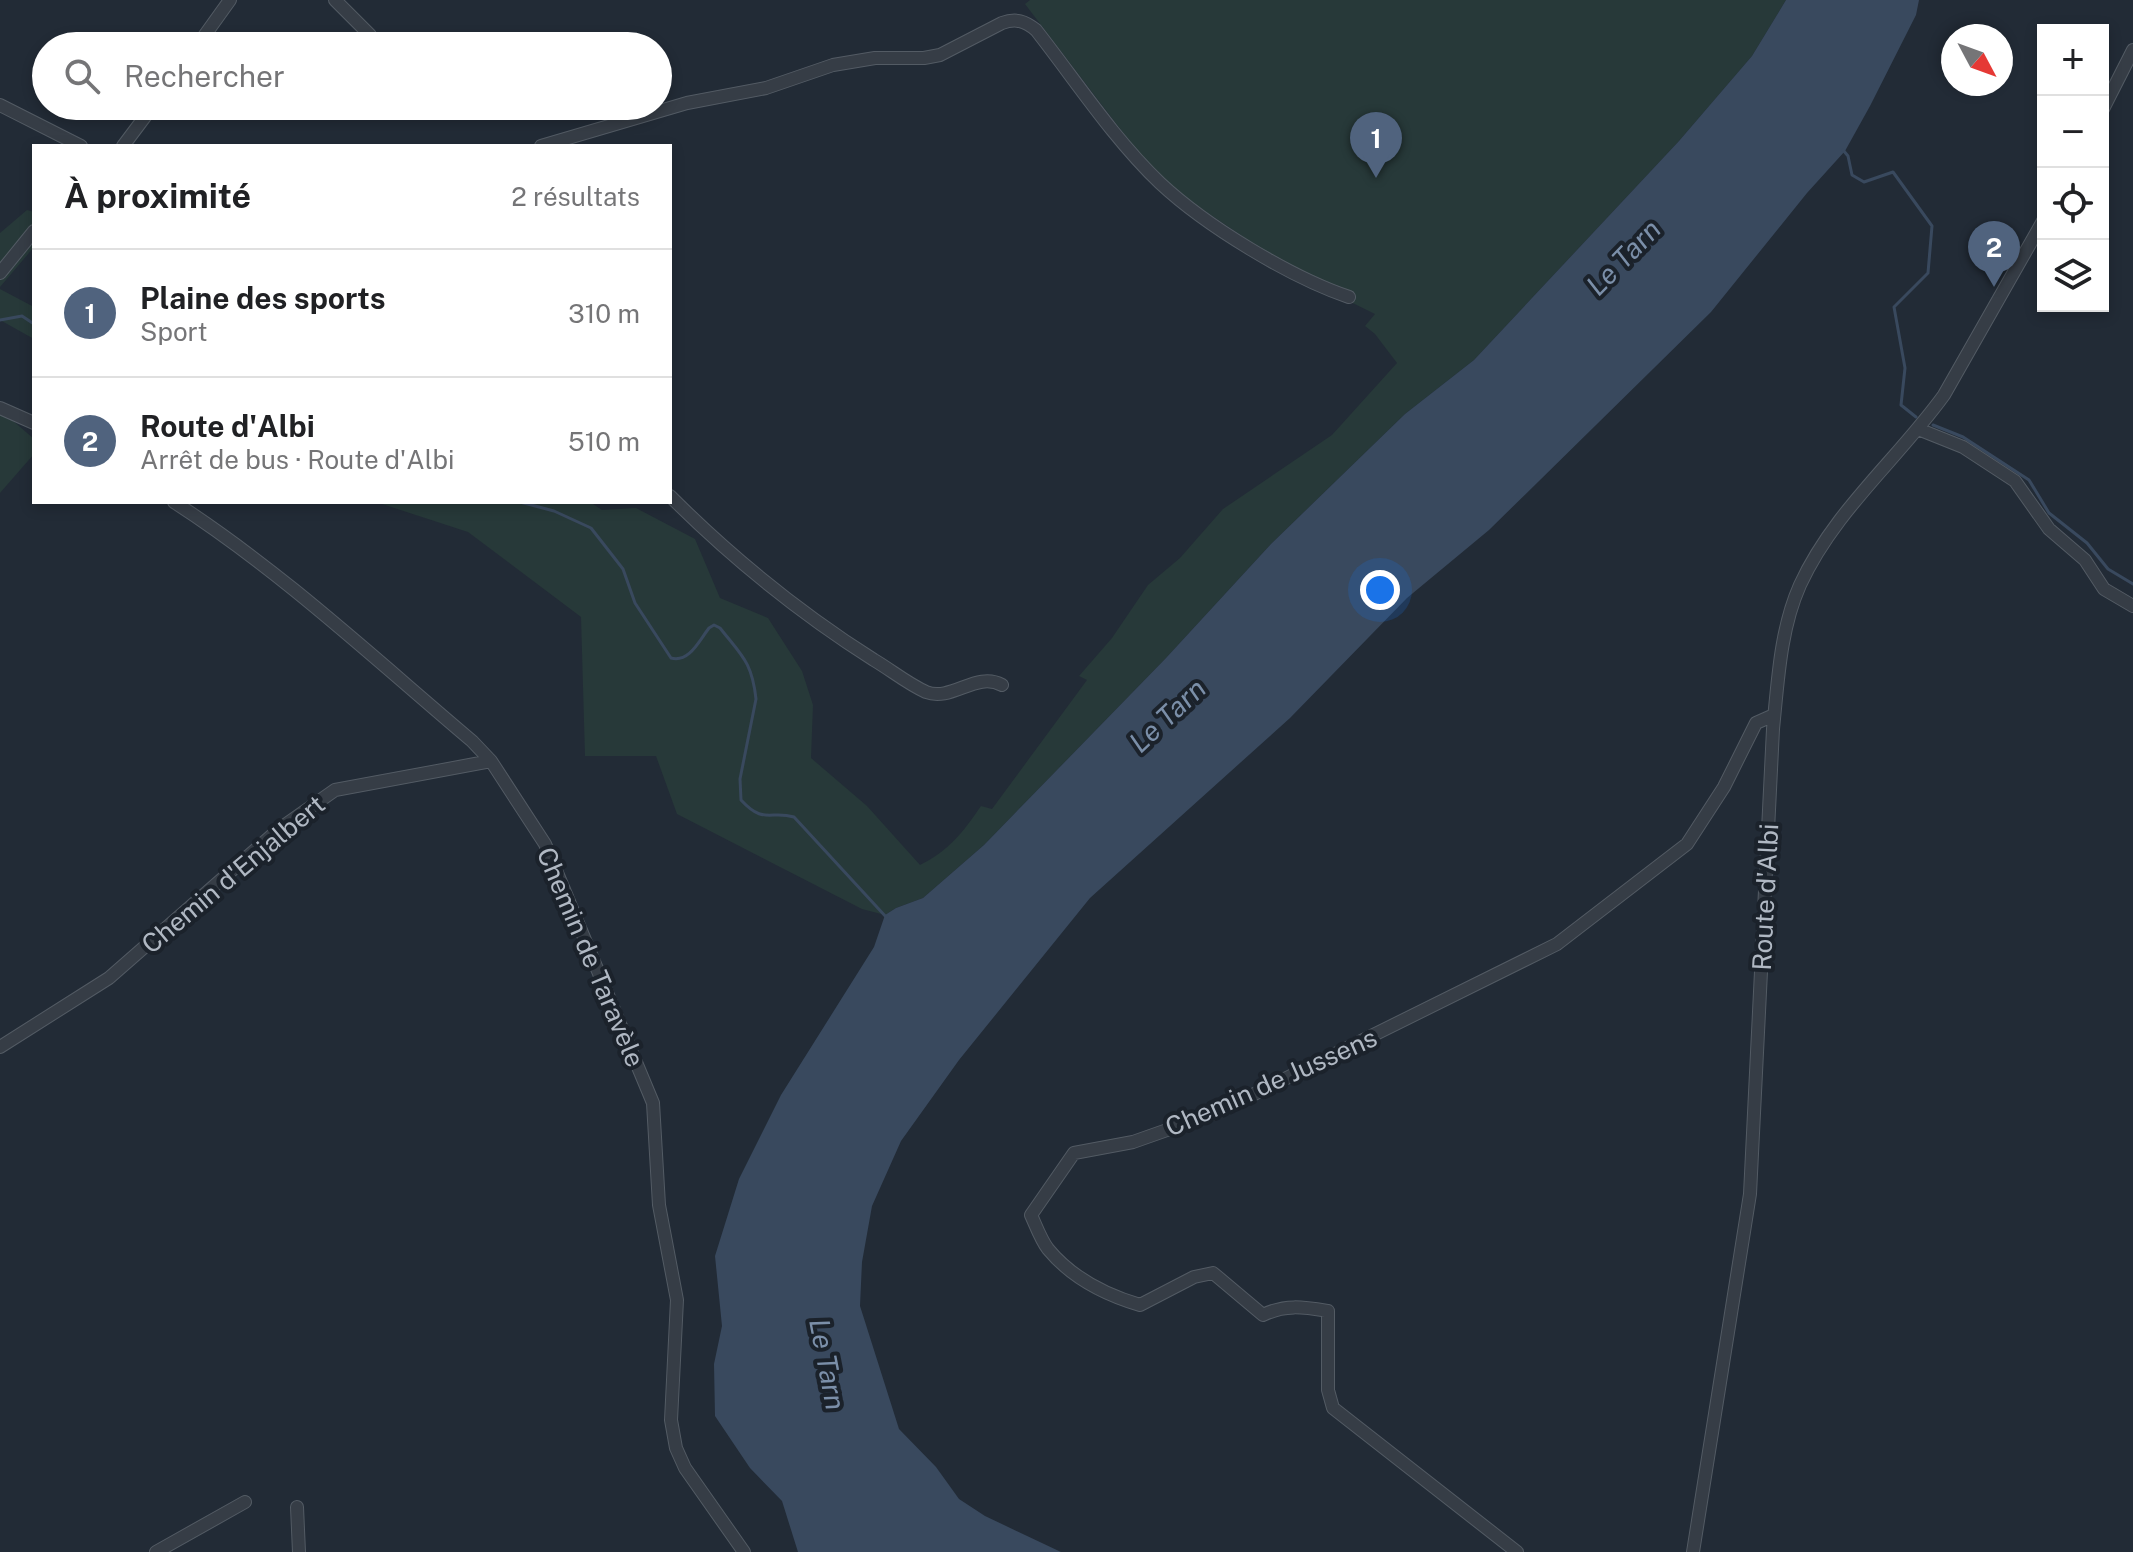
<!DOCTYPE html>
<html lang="fr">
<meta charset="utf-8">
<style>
:root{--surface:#fff;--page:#f2f2f2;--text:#202124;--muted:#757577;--line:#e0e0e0;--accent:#50637e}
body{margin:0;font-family:"Public Sans",sans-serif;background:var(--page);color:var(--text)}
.controls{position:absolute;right:24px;top:24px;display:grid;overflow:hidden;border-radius:0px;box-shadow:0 4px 12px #0003}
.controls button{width:72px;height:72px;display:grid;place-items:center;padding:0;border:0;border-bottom:2px solid var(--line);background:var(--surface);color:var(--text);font:40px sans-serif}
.compass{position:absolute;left:1941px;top:24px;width:72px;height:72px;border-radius:50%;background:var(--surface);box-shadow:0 4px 12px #0003;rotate:131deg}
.you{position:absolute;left:1380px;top:590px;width:28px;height:28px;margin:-20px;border:6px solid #fff;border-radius:50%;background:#1a73e8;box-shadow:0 0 0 12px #1a73e833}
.badge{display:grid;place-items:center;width:52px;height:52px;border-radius:50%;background:var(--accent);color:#fff;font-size:26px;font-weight:700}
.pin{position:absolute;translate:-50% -66px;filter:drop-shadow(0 2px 4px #0008)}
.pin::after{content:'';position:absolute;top:42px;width:28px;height:24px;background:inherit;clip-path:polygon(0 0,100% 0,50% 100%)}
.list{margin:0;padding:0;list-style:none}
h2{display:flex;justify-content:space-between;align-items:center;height:104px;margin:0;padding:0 32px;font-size:34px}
h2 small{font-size:26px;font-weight:400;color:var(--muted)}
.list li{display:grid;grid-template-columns:52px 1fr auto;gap:24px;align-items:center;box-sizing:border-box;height:128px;padding:0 32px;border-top:2px solid var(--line)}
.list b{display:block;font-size:30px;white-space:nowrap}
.list p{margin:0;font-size:26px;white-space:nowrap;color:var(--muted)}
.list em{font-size:26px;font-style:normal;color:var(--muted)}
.icon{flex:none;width:44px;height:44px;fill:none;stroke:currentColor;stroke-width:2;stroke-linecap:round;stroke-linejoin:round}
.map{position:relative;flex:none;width:2133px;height:1552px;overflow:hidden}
.search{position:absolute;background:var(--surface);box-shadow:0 4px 12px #0003;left:32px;top:32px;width:640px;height:88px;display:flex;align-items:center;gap:20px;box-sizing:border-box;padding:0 28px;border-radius:44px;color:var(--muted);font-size:30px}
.panel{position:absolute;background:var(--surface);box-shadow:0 4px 12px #0003;left:32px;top:144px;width:640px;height:360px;border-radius:0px}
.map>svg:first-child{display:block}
.green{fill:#273939}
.water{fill:#39495e}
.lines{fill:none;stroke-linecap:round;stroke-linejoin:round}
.stream{stroke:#39495e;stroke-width:3}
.minor-casing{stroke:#535b64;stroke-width:14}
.minor{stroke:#363d46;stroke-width:12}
.labels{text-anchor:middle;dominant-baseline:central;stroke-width:8;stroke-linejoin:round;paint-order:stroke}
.street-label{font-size:26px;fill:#b0b8c3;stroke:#1b222b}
.water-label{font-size:28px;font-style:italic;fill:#7b8fa9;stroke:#1b222b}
</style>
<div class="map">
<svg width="2133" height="1552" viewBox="0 0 2133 1552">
<rect width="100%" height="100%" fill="#222b36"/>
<!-- green -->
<path class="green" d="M1030,0H1786L1752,56L1679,141L1474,360L1405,414L1271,544L1166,658L984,845L923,898L896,908L885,915L862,909L677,814L656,756H585L581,617L468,532L376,502H590L602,510L636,508L695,539L720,598L768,618L802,671L813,705L811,758L867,806L920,865C949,851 963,832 981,806L992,809L1087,680L1079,676L1112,638L1148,585L1180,558L1223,509L1332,435L1397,363L1375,334L1365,326L1375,314L1312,283L1178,193L1140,155L1025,4Z
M27,210L34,212V247L0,287V233Z
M0,289L34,307V339L0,320Z
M4,413L34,439V454L0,493V415Z"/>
<!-- water -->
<path class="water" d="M1786,0H1919L1916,15L1870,106L1845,151L1807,193L1711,312L1489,530L1407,598L1290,718L1090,898L959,1060L901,1141L872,1206L862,1262L860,1306L899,1429L936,1467L959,1499L985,1516L1061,1552H798L782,1501L750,1468L715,1416L714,1364L722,1326L715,1256L739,1179L781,1095L874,947L885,915L896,908L923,898L984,845L1166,658L1271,544L1405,414L1474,360L1679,141L1752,56Z"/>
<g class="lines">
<!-- stream -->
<path class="stream" d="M1843,150L1848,156L1852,175L1864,182L1893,172L1932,226L1928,273L1894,307L1905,368L1901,405L1916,417
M0,320L22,316L34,324
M1933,425L1963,437L2029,480L2049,513L2087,543L2108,569L2133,584
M520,502L554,511L591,528L623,569L635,603L671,658C689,663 699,641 709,628L714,625L720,628C742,656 752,662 756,699L740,779L741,800C764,825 770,810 794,817L887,918"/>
<!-- minor casing -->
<g class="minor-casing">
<path id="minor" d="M335,0L370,35
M197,46L230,0
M0,105L81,146
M2103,109L2133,50
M123,146L153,106
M541,146L687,103L766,88L833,65L875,58H924L940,55L1002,23C1016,18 1025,21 1036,30C1076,81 1113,138 1160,183C1206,226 1290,277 1349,297
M0,273L34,231
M0,408L34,423
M1918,429L1963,447L2015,481L2049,529L2085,560L2104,589L2133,606
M670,496C732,558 800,613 874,660C891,670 908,684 926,692C952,702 976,671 1002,685
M174,502C281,571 375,659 472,741L491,761L545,844L653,1103L659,1205L677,1300L671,1420L676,1448L685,1468L744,1552
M0,1047L109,978L278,830L335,790L491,761
M297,1507L299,1552
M156,1552L245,1502
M1517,1552L1333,1408L1328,1390V1311C1303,1307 1285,1304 1263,1315L1213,1273L1194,1277L1140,1305C1106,1295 1071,1277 1048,1249C1041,1240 1036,1226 1031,1215L1074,1153L1133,1142L1218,1112L1557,944L1687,844L1724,787L1756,723L1774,715
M1693,1552L1750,1194L1773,729C1778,681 1780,630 1800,585C1834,511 1897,460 1944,395L2043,221"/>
</g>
<!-- minor -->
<use href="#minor" class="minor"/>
</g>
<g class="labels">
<!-- street labels -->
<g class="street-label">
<text transform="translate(233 874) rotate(-40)">Chemin d'Enjalbert</text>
<text transform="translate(1765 897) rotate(-87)">Route d'Albi</text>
<text transform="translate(591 957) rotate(67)">Chemin de Taravèle</text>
<text transform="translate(1271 1082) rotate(-24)">Chemin de Jussens</text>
</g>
<!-- water labels -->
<g class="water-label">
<text transform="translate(1623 257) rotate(-46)">Le Tarn</text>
<text transform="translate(1167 715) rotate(-43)">Le Tarn</text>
<text transform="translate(828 1364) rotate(79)">Le Tarn</text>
</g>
</g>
</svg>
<div class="controls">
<button>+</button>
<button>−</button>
<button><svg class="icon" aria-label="locate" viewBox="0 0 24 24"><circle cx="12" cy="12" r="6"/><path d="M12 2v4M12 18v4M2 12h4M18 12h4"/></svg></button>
<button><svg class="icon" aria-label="layers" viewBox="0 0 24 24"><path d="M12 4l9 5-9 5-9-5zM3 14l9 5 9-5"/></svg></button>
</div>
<svg class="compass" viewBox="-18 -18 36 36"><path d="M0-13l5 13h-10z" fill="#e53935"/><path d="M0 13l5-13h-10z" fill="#757577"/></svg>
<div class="you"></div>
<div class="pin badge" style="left:1376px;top:178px">1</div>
<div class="pin badge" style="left:1994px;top:287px">2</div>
<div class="search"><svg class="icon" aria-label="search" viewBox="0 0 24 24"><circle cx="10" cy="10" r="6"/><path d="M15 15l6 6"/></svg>Rechercher</div>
<section class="panel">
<h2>À proximité<small>2 résultats</small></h2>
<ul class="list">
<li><span class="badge">1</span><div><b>Plaine des sports</b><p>Sport</p></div><em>310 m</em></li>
<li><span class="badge">2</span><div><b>Route d'Albi</b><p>Arrêt de bus · Route d'Albi</p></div><em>510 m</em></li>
</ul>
</section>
</div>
